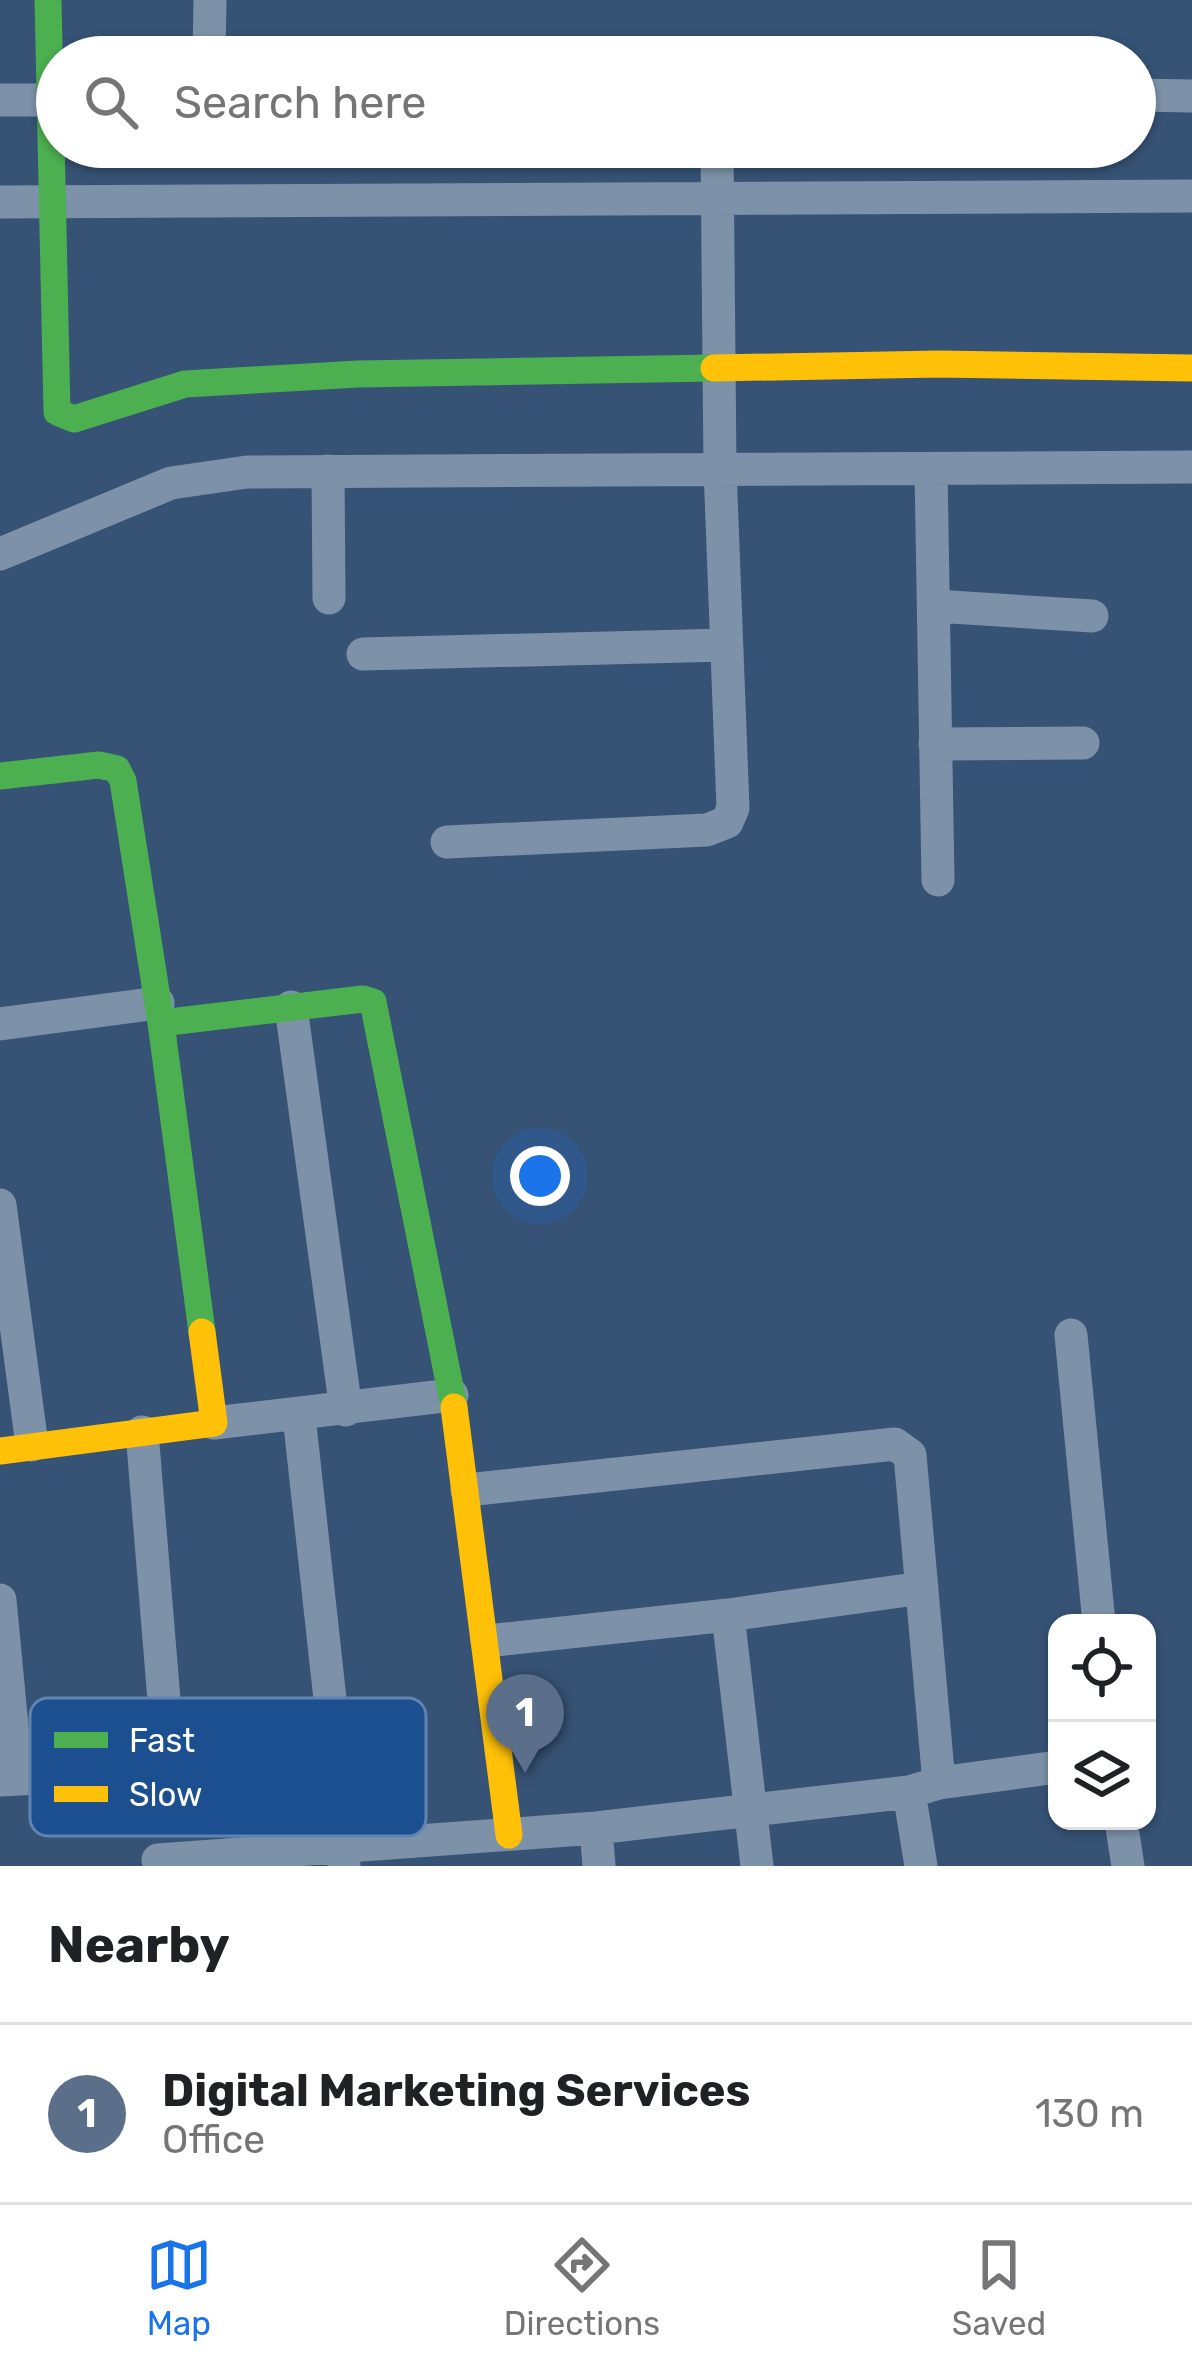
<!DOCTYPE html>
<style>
:root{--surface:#fff;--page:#f6f6f6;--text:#202124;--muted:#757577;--line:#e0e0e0;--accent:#1a73e8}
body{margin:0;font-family:Rubik,sans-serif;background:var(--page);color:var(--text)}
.controls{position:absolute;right:36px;bottom:36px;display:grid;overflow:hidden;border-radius:24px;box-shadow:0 3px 9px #0004}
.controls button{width:108px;height:108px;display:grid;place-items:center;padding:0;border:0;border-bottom:3px solid var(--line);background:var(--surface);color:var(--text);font:60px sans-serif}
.you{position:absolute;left:540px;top:1176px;width:42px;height:42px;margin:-30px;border:9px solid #fff;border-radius:50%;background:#1a73e8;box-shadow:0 0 0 18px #1a73e833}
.badge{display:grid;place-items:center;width:78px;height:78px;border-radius:50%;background:var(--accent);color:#fff;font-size:39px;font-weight:700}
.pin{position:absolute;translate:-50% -99px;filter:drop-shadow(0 3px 6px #0008)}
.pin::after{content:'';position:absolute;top:63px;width:42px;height:36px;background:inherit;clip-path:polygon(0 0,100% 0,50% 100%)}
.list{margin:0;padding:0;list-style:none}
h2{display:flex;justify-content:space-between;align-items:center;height:156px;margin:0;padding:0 48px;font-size:51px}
h2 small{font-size:39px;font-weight:400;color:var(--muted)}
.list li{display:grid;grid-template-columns:78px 1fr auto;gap:36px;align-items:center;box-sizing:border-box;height:180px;padding:0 48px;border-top:3px solid var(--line)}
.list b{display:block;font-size:45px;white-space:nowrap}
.list p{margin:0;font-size:39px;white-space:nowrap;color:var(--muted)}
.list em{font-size:39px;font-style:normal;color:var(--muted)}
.icon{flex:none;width:66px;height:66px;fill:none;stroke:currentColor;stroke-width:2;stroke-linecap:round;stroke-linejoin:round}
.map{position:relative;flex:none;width:1192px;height:1866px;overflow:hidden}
.search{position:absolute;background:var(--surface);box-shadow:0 3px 9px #0004;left:36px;right:36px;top:36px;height:132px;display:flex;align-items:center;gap:30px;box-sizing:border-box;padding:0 42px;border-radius:66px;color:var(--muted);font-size:45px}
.sheet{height:336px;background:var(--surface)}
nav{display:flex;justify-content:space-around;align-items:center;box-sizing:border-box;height:168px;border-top:3px solid var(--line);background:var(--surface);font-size:33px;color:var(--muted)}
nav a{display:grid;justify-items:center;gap:6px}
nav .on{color:var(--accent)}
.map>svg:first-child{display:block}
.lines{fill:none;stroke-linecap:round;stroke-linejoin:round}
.street{stroke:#7d92a8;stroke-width:33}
.fast{stroke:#4caf50;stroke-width:27}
.slow{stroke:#ffc107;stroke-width:27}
.key{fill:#1b4f8f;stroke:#5f84b1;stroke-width:3}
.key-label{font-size:33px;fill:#fff}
</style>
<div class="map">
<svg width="1192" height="1866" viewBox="0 0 1192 1866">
<rect width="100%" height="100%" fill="#365274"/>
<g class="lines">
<!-- street -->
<path class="street" d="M209,57L210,0
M1135,95L1192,96
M0,100H57
M0,202L1192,196
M931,470L938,880
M328,471L329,598
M0,554L171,483L247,472L1192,467
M935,606L1092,616
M363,654L726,645
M935,744L1083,743
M447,842L707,830L727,822L733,808L720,469L717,147
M291,1007L346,1410
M0,1024L158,1003
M0,1205L32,1445
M1071,1335L1099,1623
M299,1416L337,1763L344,1866
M214,1423L452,1395
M142,1432L170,1773
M467,1490L895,1444L910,1455L939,1783
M0,1600L17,1779
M728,1615L757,1866
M487,1641L728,1615L922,1588
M0,1780L337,1763
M909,1792L921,1866
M1121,1821L1128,1866
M596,1828L599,1866
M158,1860L596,1828L909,1792L939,1783L1057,1767"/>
<!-- fast -->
<path class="fast" d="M48,0L57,412L74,419L185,384L358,374L714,368
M0,776L99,765L117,769L123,781L161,1023L202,1332
M161,1023L363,999L373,1002L454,1407"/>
<!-- slow -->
<path class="slow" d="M714,368L939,364L1192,368
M454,1407L509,1835
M0,1451L214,1423L202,1332"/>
</g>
<!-- legend -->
<rect x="30" y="1698" width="396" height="138" rx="18" class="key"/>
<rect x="54" y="1732" width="54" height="16" fill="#4caf50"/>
<rect x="54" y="1786" width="54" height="16" fill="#ffc107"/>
<g class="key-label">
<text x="129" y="1752">Fast</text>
<text x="129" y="1806">Slow</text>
</g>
</svg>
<div class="controls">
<button><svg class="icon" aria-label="locate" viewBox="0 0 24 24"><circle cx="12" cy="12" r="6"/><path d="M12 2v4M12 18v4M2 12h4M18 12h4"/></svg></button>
<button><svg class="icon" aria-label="layers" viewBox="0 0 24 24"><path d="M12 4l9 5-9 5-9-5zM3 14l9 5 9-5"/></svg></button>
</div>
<div class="you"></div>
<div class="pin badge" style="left:525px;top:1773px;background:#5c6f8a">1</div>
<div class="search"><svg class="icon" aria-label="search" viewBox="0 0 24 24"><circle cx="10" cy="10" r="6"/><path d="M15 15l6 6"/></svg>Search here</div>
</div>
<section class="sheet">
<h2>Nearby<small></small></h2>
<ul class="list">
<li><span class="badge" style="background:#5c6f8a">1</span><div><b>Digital Marketing Services</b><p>Office</p></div><em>130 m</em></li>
</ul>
</section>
<nav>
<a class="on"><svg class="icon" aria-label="map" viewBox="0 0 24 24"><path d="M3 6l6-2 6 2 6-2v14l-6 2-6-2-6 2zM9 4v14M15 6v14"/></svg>Map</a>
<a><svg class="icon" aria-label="directions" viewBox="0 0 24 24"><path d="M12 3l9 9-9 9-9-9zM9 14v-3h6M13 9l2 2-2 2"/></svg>Directions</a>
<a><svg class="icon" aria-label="saved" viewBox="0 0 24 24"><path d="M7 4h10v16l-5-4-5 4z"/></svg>Saved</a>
</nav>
